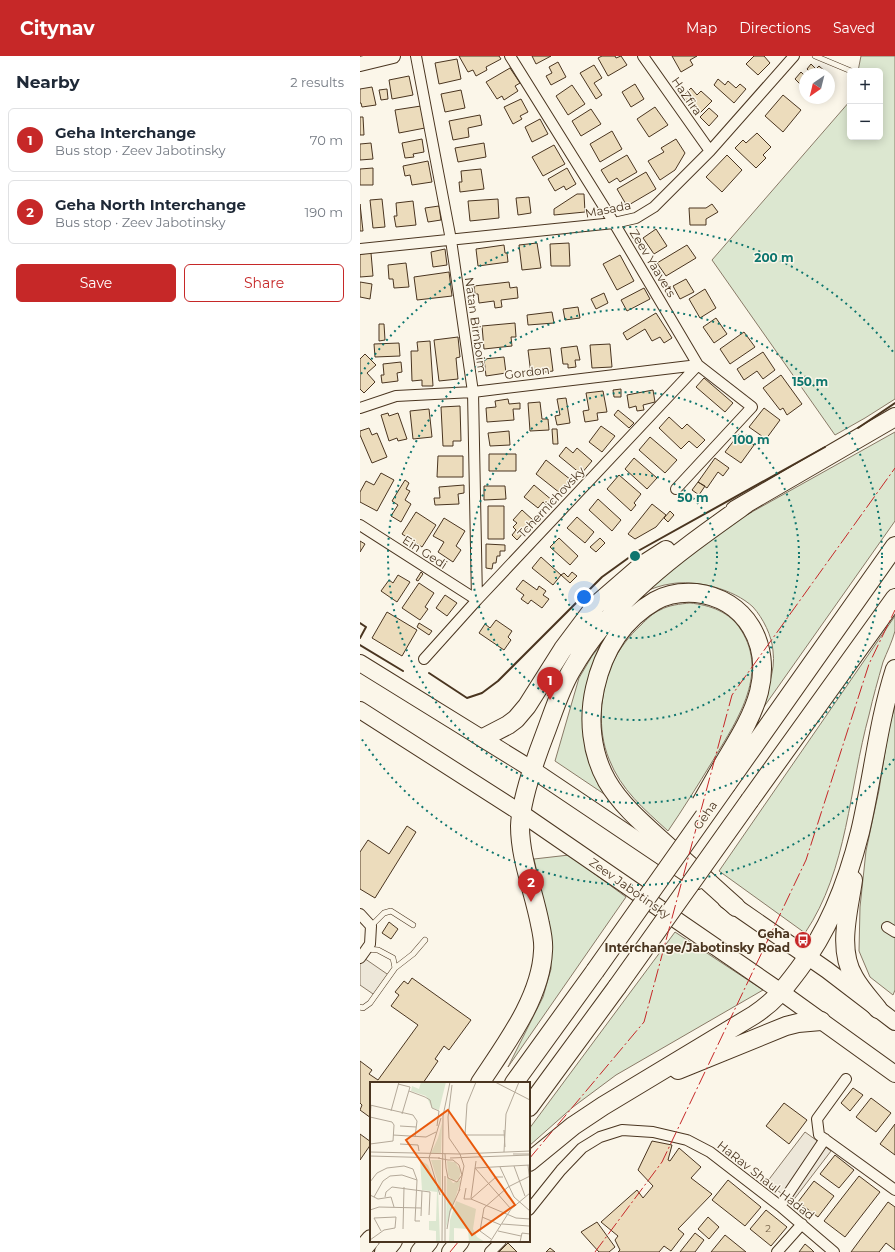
<!DOCTYPE html>
<meta charset="utf-8">
<style>
:root{--surface:#fff;--page:#f2f2f3;--text:#1f2937;--muted:#747a83;--line:#e0e1e3;--accent:#c62828}
body{margin:0;font-family:Montserrat,sans-serif;background:var(--page);color:var(--text)}
.controls{position:absolute;right:12px;top:12px;display:grid;overflow:hidden;border-radius:6px;box-shadow:0 2px 10px #0003}
.controls button{width:36px;height:36px;display:grid;place-items:center;padding:0;border:0;border-bottom:1px solid var(--line);background:var(--surface);color:var(--text);font:20px sans-serif}
.compass{position:absolute;left:439px;top:12px;width:36px;height:36px;border-radius:50%;background:var(--surface);box-shadow:0 2px 10px #0003;rotate:215deg}
.you{position:absolute;left:224px;top:541px;width:14px;height:14px;margin:-10px;border:3px solid #fff;border-radius:50%;background:#1a73e8;box-shadow:0 0 0 6px #1a73e833}
.badge{display:grid;place-items:center;width:26px;height:26px;border-radius:50%;background:var(--accent);color:#fff;font-size:13px;font-weight:700}
.pin{position:absolute;translate:-50% -33px;filter:drop-shadow(0 1px 2px #0008)}
.pin::after{content:'';position:absolute;top:21px;width:14px;height:12px;background:inherit;clip-path:polygon(0 0,100% 0,50% 100%)}
.list{margin:0;padding:0;list-style:none}
h2{display:flex;justify-content:space-between;align-items:center;height:52px;margin:0;padding:0 16px;font-size:17px}
h2 small{font-size:13px;font-weight:400;color:var(--muted)}
.list li{display:grid;grid-template-columns:26px 1fr auto;gap:12px;align-items:center;box-sizing:border-box;height:64px;margin:0 8px 8px;padding:0 8px;border:1px solid var(--line);border-radius:6px}
.list b{display:block;font-size:15px;white-space:nowrap}
.list p{margin:0;font-size:13px;white-space:nowrap;color:var(--muted)}
.list em{font-size:13px;font-style:normal;color:var(--muted)}
.actions{display:flex;gap:8px;padding:12px 16px}
.actions a{flex:1;padding:9px 0;border:1px solid var(--accent);border-radius:6px;text-align:center;font-size:14px;color:var(--accent)}
.actions .main{background:var(--accent);color:#fff}
.map{position:relative;flex:none;width:535px;height:1196px;overflow:hidden}
header{display:flex;align-items:center;gap:24px;box-sizing:border-box;height:56px;padding:0 20px;background:var(--accent);color:#fff}
header strong{font-size:19px}
nav{display:flex;gap:22px;margin-inline-start:auto;font-size:14px}
main{display:flex}
aside{flex:1;background:var(--surface)}
.map>svg:first-child{display:block}
.green{fill:#dce7d0;stroke:#887966}
.parking{fill:#ede7d9;stroke:#887966}
.building{fill:#ecdcbc;stroke:#4a3520}
.lines{fill:none;stroke-linecap:round;stroke-linejoin:round}
.lane-casing{stroke:#4a3520;stroke-width:6}
.street-casing{stroke:#4a3520;stroke-width:12}
.secondary-casing{stroke:#4a3520;stroke-width:16}
.primary-casing{stroke:#4a3520;stroke-width:18}
.highway-casing{stroke:#4a3520;stroke-width:20}
.lane{stroke:#fbf6e9;stroke-width:5}
.street{stroke:#fbf6e9;stroke-width:10}
.secondary{stroke:#fbf6e9;stroke-width:14}
.primary{stroke:#fbf6e9;stroke-width:16}
.highway{stroke:#fbf6e9;stroke-width:18}
.highway-bridge-casing{stroke:#4a3520;stroke-width:20;stroke-linecap:butt}
.highway-bridge{stroke:#fbf6e9;stroke-width:18}
.wall{stroke:#4a3520;stroke-width:2}
.power{stroke:#c62828;stroke-width:1;stroke-dasharray:14 3 2 3;stroke-linecap:butt}
.ring{fill:none;stroke:#0f766e;stroke-width:2;stroke-dasharray:2 4}
.labels{text-anchor:middle;dominant-baseline:central;stroke-width:3;stroke-linejoin:round;paint-order:stroke}
.number-label{font-size:10px;fill:#725f47}
.street-label{font-size:12px;fill:#4a3520;stroke:#fbf6e9}
.poi-label{font-size:12px;font-weight:bold;fill:#4a3520;stroke:#fbf6e9;text-anchor:end}
.inset-road{fill:none;stroke:#b4a999;stroke-width:1}
.view{fill:#e8590c;fill-opacity:0.15;stroke:#e8590c;stroke-width:2}
.inset-edge{fill:none;stroke:#4a3520;stroke-width:2}
.centre{fill:#0f766e;stroke:#fbf6e9;stroke-width:2}
.ring-label{font-size:12px;text-anchor:middle;font-weight:bold;fill:#0f766e;stroke:#fbf6e9;stroke-width:3;stroke-linejoin:round;paint-order:stroke}
</style>
<header>
<strong>Citynav</strong>
<nav><a>Map</a><a>Directions</a><a>Saved</a></nav>
</header>
<main>
<aside>
<h2>Nearby<small>2 results</small></h2>
<ul class="list">
<li><span class="badge">1</span><div><b>Geha Interchange</b><p>Bus stop · Zeev Jabotinsky</p></div><em>70 m</em></li>
<li><span class="badge">2</span><div><b>Geha North Interchange</b><p>Bus stop · Zeev Jabotinsky</p></div><em>190 m</em></li>
</ul>
<div class="actions"><a class="main">Save</a><a>Share</a></div>
</aside>
<div class="map">
<svg width="535" height="1196" viewBox="0 0 535 1196">
<rect width="100%" height="100%" fill="#fbf6e9"/>
<!-- green -->
<path class="green" d="M501,0H535V343L505,362L475,379L352,204L490,45V81H520V15H498Z
M535,376V465L401,655C406,636 416,615 413,595C412,580 403,562 393,551C374,533 335,523 310,528C302,529 294,532 286,535L326,499L374,466Z
M330,547C350,549 370,556 381,574C410,619 375,667 352,706C338,729 323,753 308,775C284,753 261,734 249,703C237,674 240,636 252,608C259,593 269,580 281,569C287,563 293,557 300,554C309,549 320,548 330,547Z
M535,560C535,564 535,570 535,575C532,586 527,596 523,606C518,624 513,641 509,659C489,732 488,813 445,877L359,815Z
M250,577L224,645L253,744L195,705L219,622L232,600Z
M535,650V934L533,939L510,921L499,895L500,851L506,795L519,734L529,670Z
M209,799L266,841L148,1011L183,941L191,913L190,874L174,803Z
M315,876L403,934L256,1019L213,1051L169,1090V1073Z"/>
<!-- parking -->
<path class="parking" d="M1,900L30,920L16,940L0,929V902Z
M445,1076L471,1095L432,1146L407,1126Z"/>
<!-- building -->
<path class="building" d="M99,0H139L141,3L126,11L127,14L116,20L113,14L108,16Z
M172,0H191L176,8Z
M242,0H255L256,2L261,0L267,9L248,20L238,2Z
M312,0H337L330,4L333,9L321,16Z
M394,0H404L410,7L398,19L386,8Z
M97,3L101,23L79,28L75,7Z
M198,6L206,21L191,29L186,20L192,17L189,11Z
M451,8L456,13L459,10L468,18H452L447,13Z
M234,9L242,22L234,27L242,39L236,43L220,17Z
M150,12L160,27L155,30L158,35L144,44L142,40L137,43L126,26Z
M441,16L445,20V33L435,23Z
M49,20L53,39L32,43L29,24Z
M358,23L365,29L368,25L376,32L380,28L386,33L374,47L354,29Z
M275,28L284,43L271,51L262,36Z
M212,29L225,48L208,59L196,40Z
M12,31L16,49L2,51L1,47H0V33Z
M331,32L337,39L341,35L352,45L340,57L323,40Z
M27,33L28,43L21,44L19,34Z
M101,34L105,52L85,56L81,38Z
M423,39L441,54L423,76L405,60Z
M161,43L168,56L160,60L162,63L153,68L144,51Z
M61,50L65,72L39,77L35,54Z
M295,51L308,69L289,81L277,63Z
M349,52L358,60L349,70L340,61Z
M231,53L241,68L221,80L212,65Z
M120,59L122,69L108,72L109,81L93,84L89,65Z
M0,61H3L4,79H0Z
M180,63L188,78L172,86L165,71Z
M252,75L262,93L240,106L230,88Z
M397,77L411,91L403,99L406,102L396,112L375,92L383,84L386,87Z
M62,83L64,96L53,98L54,101L45,102L42,87Z
M316,83L325,97L315,114L300,124L288,105L304,96L301,92Z
M11,87L13,103L0,104V88Z
M124,87L126,101L98,106L95,92Z
M194,89L205,108L183,120L172,101Z
M267,99L277,116L260,126L257,122L249,127L241,114Z
M367,99L382,114L362,136L346,121Z
M68,105L72,126L52,129L50,119L45,120L43,110Z
M13,112V129H0V113Z
M207,112L216,128L206,134L204,130L195,135L188,123Z
M121,113L124,133L100,136L99,126H102L101,115Z
M286,116L296,133L267,150L257,133Z
M217,138H224L225,156L194,159V153Z
M169,141L171,157L158,159L156,142Z
M22,143L25,171L13,172L10,144Z
M138,143L139,162L110,165L108,145Z
M53,145L56,169L36,171L34,160H37L36,147Z
M0,148L3,175H0Z
M352,148L358,156L346,163V169H330L329,152H346Z
M79,150L81,164L68,166L65,152Z
M296,173L307,190L294,198L283,182Z
M177,187L181,212L162,214L159,189Z
M209,187L210,210H191L190,188Z
M144,189L145,197H147L148,206L118,210L116,193Z
M327,189L336,202L306,220L297,207Z
M85,193L87,209L73,211L71,196Z
M11,197L13,220L0,221V198Z
M260,199L274,225L257,234L243,208Z
M46,207L49,231L34,232L33,223H29L28,209Z
M89,216L92,240L57,244L54,221Z
M326,223L334,236L320,243L313,230Z
M0,226L12,228L10,243L0,241Z
M149,226L150,232L157,231L158,242L141,244L142,251L135,252L134,245L119,247L118,238H115L114,230Z
M284,232L290,243L267,255L261,244Z
M345,233L356,252L340,262L329,243Z
M244,237L248,247L236,253L231,243Z
M218,251L220,262L205,264L203,253Z
M192,256L194,267L168,269L167,259Z
M296,257L312,282L304,287L300,281L292,285L285,273L267,284L263,277Z
M356,262L367,278L354,287L343,271Z
M155,267L156,281H151L152,290L124,293L122,270Z
M19,268H24L25,284L19,285Z
M384,276L395,291L370,308L360,293Z
M98,281L100,301L96,302L98,323L79,325L74,284Z
M70,285L73,330H62V324L52,325L51,295H58L57,286Z
M39,287L40,300L15,301L14,288Z
M250,288L252,311L232,312L230,289Z
M217,290L220,304H215L216,311L208,312V308H203L201,292Z
M190,292L193,315L171,318L168,294Z
M403,296L415,314L403,323L397,315L384,324L377,313Z
M5,298L16,309L7,317L15,326L4,337L0,333V303Z
M144,301L146,317L126,320L124,303Z
M41,306L42,316L37,317L38,325L22,327L21,319H24L23,308Z
M421,319L442,348L427,359L423,352L420,354L403,332Z
M344,322L373,347L365,356L336,331Z
M261,333V341H254L253,334Z
M293,334L295,346L283,349L284,354L277,355L276,350L269,352L267,339Z
M243,335L247,356L237,357L238,364L225,366L223,355L229,354L226,337Z
M206,342L210,367L197,369L195,360L200,359L197,343Z
M148,343L149,348L160,347V353H153L154,364L127,366L126,352L136,351L135,345Z
M180,346L182,363H188L189,374L170,375L168,347Z
M100,350L101,385H93V390H83L81,351Z
M404,352L420,364L406,383L389,371Z
M69,353L72,381L53,383L50,355Z
M258,354L274,367L269,372L254,359Z
M28,357L29,360L38,357L47,383L38,385L37,382L29,385L21,359Z
M309,361L322,373L327,368L345,384L337,392L329,385L321,393L299,372Z
M241,370L255,380L242,396L229,386Z
M9,372L12,379L17,377L27,401L12,407L0,379V375Z
M192,373H197L198,388H193Z
M149,375L150,389L130,390L128,377Z
M379,378L394,389L381,407L365,396Z
M290,381L317,404L305,417L279,394Z
M206,391L213,397L217,392L232,405L221,418L199,400Z
M129,398H156V415H129Z
M78,400H103V421H77Z
M274,402L297,422L287,433L265,413Z
M355,402L369,412L363,420L358,416L347,432L338,426Z
M186,404L211,424L200,437L176,418Z
M21,417L34,424L17,455L0,446V436L6,425L14,429Z
M259,419L281,438L274,447L276,449L271,455L247,433Z
M45,424L49,427L46,433L50,435L45,444L51,448L41,466L31,460L38,449L32,445Z
M338,426L345,430L339,439L332,434Z
M104,429V437L98,438L99,448L75,449L74,442H80L79,431Z
M174,429L193,445L188,450L183,446L178,452L164,441Z
M124,430H145L146,443L124,444Z
M238,443L261,464L252,475L229,454Z
M292,448L306,459L296,471L275,483L268,478Z
M128,450H144V483H128Z
M162,454L174,465L157,484L152,479L156,474L153,471L157,467L153,464Z
M310,455L314,459L308,466L304,462Z
M56,456L76,469L62,491L42,478Z
M217,461L234,476L225,487L207,472Z
M84,462L105,475L96,490L101,494L93,506L78,496L84,486L73,480Z
M199,482L218,500L210,509L190,491Z
M240,482L245,487L236,496L230,491Z
M0,485L5,488L0,496Z
M126,488L145,489V495H140V500H137L136,507H133L132,513L126,512Z
M181,501L201,519L193,529L172,512Z
M61,516L63,518L58,525L56,524Z
M212,516L217,520L210,527L201,519L204,517L208,521Z
M38,519L50,526L37,546L21,535L29,524L33,527Z
M163,524L177,534L179,530L186,535L183,539L189,543L182,552L171,544L168,548L161,543L164,539L156,533Z
M59,527L74,537L65,551L68,553L60,564L42,552Z
M85,539L97,547L87,560L76,552Z
M27,556L57,574L42,600L12,582Z
M136,564L152,575L148,581L151,584L144,594L119,577L125,568L130,572Z
M59,567L72,575L69,579L57,571Z
M47,770L56,776L15,842L0,833V796L8,784L29,798Z
M29,866L38,873L31,883L22,877Z
M52,922L111,964L89,994L84,990L75,1003L78,1005L63,1027H11V1062L0,1054L2,1049L0,1047V1005L12,1014L9,1018L18,1024L58,969L31,950L39,939L35,936L44,925L48,928Z
M493,1032L503,1039L490,1055L481,1047Z
M511,1042L531,1057L516,1076L496,1061Z
M424,1047L447,1064L429,1088L406,1070Z
M535,1068V1099L520,1088Z
M0,1078L11,1086V1088L0,1104Z
M292,1085L312,1089L308,1104L310,1105L319,1092L341,1111L331,1122L352,1138L318,1173L324,1178L311,1195L304,1190L299,1196H258L260,1194L255,1184L258,1180L241,1166L277,1134L283,1142L293,1130L278,1114Z
M475,1099L494,1114L479,1132L460,1118Z
M499,1120L520,1136L485,1181L464,1165Z
M368,1124L401,1151L385,1170L352,1144Z
M454,1125L474,1140L458,1161L438,1146Z
M528,1146L535,1151V1194L526,1187L519,1196H491Z
M406,1154L427,1171L411,1190L390,1173Z
M348,1161L359,1171L349,1183L338,1173Z
M237,1166L255,1191L249,1196H239L221,1176Z
M335,1177L344,1184L335,1196H320Z
M365,1179L386,1196H351Z
M148,1187L157,1196H139Z
M445,1188L451,1193L454,1196H439Z
M190,1192L195,1196H186Z"/>
<g class="lines">
<!-- lane casing -->
<g class="lane-casing">
<path id="lane" d="M455,0L491,15
M11,870L24,857L31,855L53,869
M35,912L53,898L65,884
M0,951L3,952L10,947L35,912L33,902L18,894L7,893"/>
</g>
<!-- street casing -->
<g class="street-casing">
<path id="street" d="M56,0L91,184L113,336L117,544
M150,0L254,167L338,309L392,351L316,433
M283,0L350,95
M0,193L254,167L276,162L294,151L350,95L434,0
M0,352L36,340L113,336L338,309
M0,469L117,544
M64,603L117,544L338,309
M0,858L11,870L10,888L0,902
M527,871L535,876
M486,1023L457,1063L459,1079L535,1134
M420,1150L465,1083
M169,1154L201,1114L222,1092L240,1081L262,1074L293,1076L327,1084L350,1096L420,1150L474,1196
M130,1196L141,1185
M417,1196L442,1168"/>
</g>
<!-- secondary casing -->
<g class="secondary-casing">
<path id="secondary" d="M0,8L33,0"/>
</g>
<!-- primary casing -->
<g class="primary-casing">
<path id="primary" d="M0,607L173,714L338,825
M0,654L161,757L421,936L535,1018
M366,844L467,914L535,966"/>
</g>
<!-- highway casing -->
<g class="highway-casing">
<path id="highway" d="M375,454L535,361
M123,682L148,669L156,663L167,650L203,593L236,549L281,510L306,494
M357,719C372,692 391,666 399,636C411,589 387,543 336,537C323,536 307,538 295,545C262,564 243,596 235,632C228,662 231,697 247,725C262,751 287,771 310,792C332,811 354,831 376,851
M367,728L535,490
M390,744L535,542
M493,824C489,854 477,893 494,921C500,932 510,943 518,953
M318,1014L426,970L438,967L461,965
M120,1027C145,989 181,942 183,895C184,886 182,877 180,868C174,836 160,803 160,770C161,743 175,704 185,678C193,657 200,634 211,615C252,542 320,495 386,448
M154,1027L235,915
M169,1051L257,931
M169,1106L213,1070L243,1050L394,959C415,945 424,933 439,913C469,874 488,824 500,776C513,721 518,666 535,613
M0,1196L11,1183
M24,1196L33,1185
M60,1196L69,1185
M91,1196L100,1185"/>
</g>
<!-- lane -->
<use href="#lane" class="lane"/>
<!-- street -->
<use href="#street" class="street"/>
<!-- secondary -->
<use href="#secondary" class="secondary"/>
<!-- primary -->
<use href="#primary" class="primary"/>
<!-- highway -->
<use href="#highway" class="highway"/>
<!-- highway-bridge casing -->
<g class="highway-bridge-casing">
<path id="highway-bridge" d="M341,747L357,719
M235,915L367,728
M257,931L390,744"/>
</g>
<!-- highway-bridge -->
<use href="#highway-bridge" class="highway-bridge"/>
<!-- wall -->
<path class="wall" d="M498,372L535,347
M0,567L6,571L0,582
M0,589L43,615
M69,617L107,642L122,637L138,625L242,521L278,495L465,391"/>
<!-- power -->
<path class="power" d="M169,1103L284,966L372,639L535,412
M90,1196L99,1185
M235,1196L302,1106L446,804L509,608L535,554"/>
</g>
<!-- distance rings -->
<g class="ring">
<circle cx="275" cy="500" r="82"/>
<circle cx="275" cy="500" r="164"/>
<circle cx="275" cy="500" r="247"/>
<path d="M534 703A329 329 0 0 1 1 682M1 318A329 329 0 0 1 534 297"/>
</g>
<!-- icons -->
<defs>
<g id="bus-disc" transform="scale(0.9)"><circle r="9.5" fill="#c62828" stroke="#fbf6e9"/><path d="M-5-6H5V4H4V6H2V4H-2V6H-4V4H-5ZM-3.5-4V0h7V-4ZM-3.5 1.2v1.5H-2V1.2ZM2 1.2v1.5H3.5V1.2Z" fill="#fff"/></g>
</defs>
<g fill-rule="evenodd">
<use href="#bus-disc" x="443" y="884"/>
</g>
<g class="labels">
<!-- number labels -->
<g class="number-label">
<text x="408" y="1172">2</text>
</g>
<!-- street labels -->
<g class="street-label">
<text transform="translate(327 40) rotate(55)">HaZfira</text>
<text transform="translate(248 153) rotate(-11)">Masada</text>
<text transform="translate(293 207) rotate(59)">Zeev Yaavets</text>
<text transform="translate(116 269) rotate(82)">Natan Birnboim</text>
<text transform="translate(167 316) rotate(-7)">Gordon</text>
<text transform="translate(191 446) rotate(-47)">Tchernichovsky</text>
<text transform="translate(65 496) rotate(33)">Ein Gedi</text>
<text transform="translate(345 759) rotate(-55)">Geha</text>
<text transform="translate(270 832) rotate(35)">Zeev Jabotinsky</text>
<text transform="translate(406 1124) rotate(38)">HaRav Shaul Hadad</text>
</g>
<!-- poi labels -->
<g class="poi-label">
<text x="430" y="877">Geha<tspan x="430" dy="14">Interchange/Jabotinsky Road</tspan></text>
</g>
</g>
<!-- overview -->
<g transform="translate(10 1026)">
<rect width="160" height="160" fill="#fbf6e9"/>
<path d="M51,0H76L69,28L62,26L56,14L41,9L42,4L49,7ZM72,41L71,71H61L68,56ZM50,78L58,83L68,106L70,160H66V149L59,148V139H66L67,110L52,108ZM61,78H71V114L69,104ZM77,79L85,80L91,89L89,97L83,99L78,93ZM77,93L83,101L91,98L76,145ZM86,119L106,127L103,147L107,155L115,160H99L98,147L84,146V160H79L80,138Z" fill="#dce7d0"/>
<path class="inset-road" d="M106,0L97,22L95,53H135M125,0L160,18M28,2L40,5L32,32M82,3L78,35L79,56L90,72L94,84L89,109M39,9L55,15L60,18L62,26L69,29L67,44M0,23L43,33L47,39L45,55M21,29L29,0M0,35L22,40L24,43L23,59L0,62M0,36L1,23M30,44L46,45M134,48L135,65M23,53L56,55L66,50M30,62L48,63L49,69M0,70L90,72L160,69M134,70L136,32L149,0M143,72H160M0,74L70,76M68,76L78,78H83L89,83L92,93L87,100L78,96L76,86L75,72M80,76L160,73M158,83L160,101M144,84L155,114M130,85L144,115L160,129M105,86L160,83M105,86L141,127M0,100L7,91L17,86L34,84L43,87L47,98L45,139H50M96,106L94,117H101L146,136L160,137M0,113L8,117L21,115L24,125M70,113L59,76L71,36M4,115L13,99L20,94L32,93L47,98M15,115L16,110L22,105L60,110L59,133M101,116L106,79M101,117L126,95H133M0,128L9,125L51,126M51,134L52,109M112,135L131,143M132,142L159,144M33,147L34,105M77,147L80,129L90,107M128,149L151,154M121,157L110,149L114,126L138,105L160,94M0,158L14,148L25,146L26,135L4,136L11,149M41,160H54M72,160L73,34L80,0M75,160V94M120,160L141,127L160,111M150,160L152,151L160,152"/>
<path class="view" d="M78,28L145,123L102,153L36,58Z"/>
<rect width="160" height="160" class="inset-edge"/>
</g>
<circle cx="275" cy="500" r="6" class="centre"/>
<g class="ring-label">
<text x="414" y="206">200 m</text>
<text x="450" y="330">150 m</text>
<text x="391" y="388">100 m</text>
<text x="333" y="446">50 m</text>
</g>
</svg>
<div class="controls">
<button>+</button>
<button>−</button>
</div>
<svg class="compass" viewBox="-18 -18 36 36"><path d="M0-13l5 13h-10z" fill="#e53935"/><path d="M0 13l5-13h-10z" fill="#747a83"/></svg>
<div class="you"></div>
<div class="pin badge" style="left:190px;top:644px">1</div>
<div class="pin badge" style="left:171px;top:846px">2</div>
</div>
</main>
